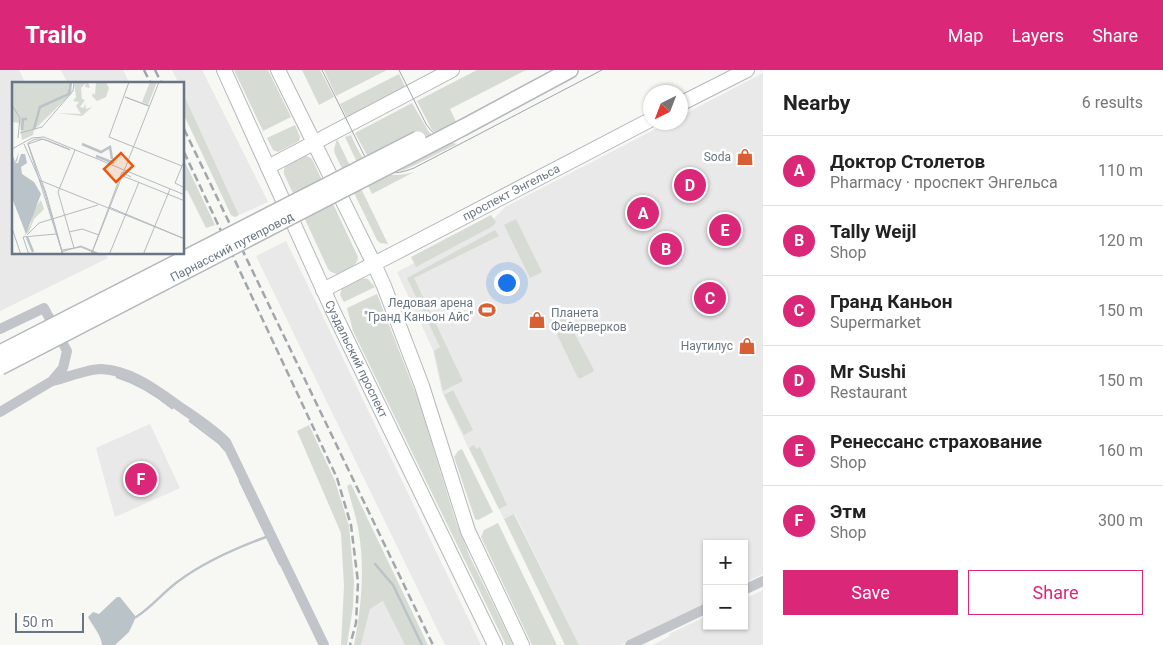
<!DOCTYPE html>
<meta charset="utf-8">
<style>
:root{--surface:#fff;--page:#f2f2f2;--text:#222;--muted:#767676;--line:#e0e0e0;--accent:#db2777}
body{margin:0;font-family:Roboto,sans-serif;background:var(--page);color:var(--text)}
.controls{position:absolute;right:15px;bottom:15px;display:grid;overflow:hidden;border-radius:0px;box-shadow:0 1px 4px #0004}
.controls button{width:45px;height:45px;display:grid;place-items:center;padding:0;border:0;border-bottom:1px solid var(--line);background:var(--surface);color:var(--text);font:25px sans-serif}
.compass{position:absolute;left:643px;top:15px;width:45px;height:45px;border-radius:50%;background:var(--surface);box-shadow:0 1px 4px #0004;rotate:222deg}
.scale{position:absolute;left:15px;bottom:12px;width:69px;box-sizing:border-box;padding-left:5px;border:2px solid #687683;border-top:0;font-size:14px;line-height:18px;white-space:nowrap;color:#687683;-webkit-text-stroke:4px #fff;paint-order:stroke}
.you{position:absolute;left:506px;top:212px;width:18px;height:18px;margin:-12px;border:4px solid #fff;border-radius:50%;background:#1a73e8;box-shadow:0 0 0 8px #1a73e833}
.badge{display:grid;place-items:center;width:32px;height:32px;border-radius:50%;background:var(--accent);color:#fff;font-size:16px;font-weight:700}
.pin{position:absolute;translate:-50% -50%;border:2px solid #fff;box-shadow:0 1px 5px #0006}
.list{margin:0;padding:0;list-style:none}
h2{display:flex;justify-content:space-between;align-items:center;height:65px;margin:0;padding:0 20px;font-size:21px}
h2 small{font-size:16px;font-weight:400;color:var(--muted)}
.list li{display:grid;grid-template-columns:32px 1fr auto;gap:15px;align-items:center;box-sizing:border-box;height:70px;padding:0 20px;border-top:1px solid var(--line)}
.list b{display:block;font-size:19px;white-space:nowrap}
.list p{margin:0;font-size:16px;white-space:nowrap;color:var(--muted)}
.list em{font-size:16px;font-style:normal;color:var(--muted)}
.actions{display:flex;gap:10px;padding:15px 20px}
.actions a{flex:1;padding:11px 0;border:1px solid var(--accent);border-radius:0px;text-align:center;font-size:18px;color:var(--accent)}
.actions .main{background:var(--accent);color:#fff}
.map{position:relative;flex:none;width:763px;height:575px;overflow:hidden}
header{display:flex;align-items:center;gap:30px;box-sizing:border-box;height:70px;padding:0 25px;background:var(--accent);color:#fff}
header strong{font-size:24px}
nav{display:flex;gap:28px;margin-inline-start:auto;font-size:18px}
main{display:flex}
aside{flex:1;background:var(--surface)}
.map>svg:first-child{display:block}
.built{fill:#e8e9e8}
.green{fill:#d6dcd4}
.water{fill:#bac3c8}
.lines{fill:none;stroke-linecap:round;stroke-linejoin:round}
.stream{stroke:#bac3c8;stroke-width:2.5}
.secondary-casing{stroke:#b3b8bc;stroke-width:16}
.primary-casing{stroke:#b4b8bc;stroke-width:18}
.street{stroke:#c1c4c8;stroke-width:10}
.secondary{stroke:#fff;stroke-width:14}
.primary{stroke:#fff;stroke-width:15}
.tram{stroke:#a0a6ac;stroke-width:1}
.rail{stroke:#a0a6ac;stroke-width:2.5;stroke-dasharray:8 4;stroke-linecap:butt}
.primary-bridge-casing{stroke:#b4b8bc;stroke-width:18;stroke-linecap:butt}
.primary-bridge{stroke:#fff;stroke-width:15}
.labels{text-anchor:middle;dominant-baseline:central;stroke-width:5;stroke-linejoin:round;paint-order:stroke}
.poi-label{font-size:12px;fill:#687683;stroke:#fff;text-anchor:end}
.street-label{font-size:12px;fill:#687683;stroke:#fff}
.inset-river{fill:none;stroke:#bac3c8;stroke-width:2.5}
.inset-road{fill:none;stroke:#b5bbc0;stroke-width:1}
.view{fill:#e8590c;fill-opacity:0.15;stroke:#e8590c;stroke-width:2.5}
.inset-edge{fill:none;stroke:#687683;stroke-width:2.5}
</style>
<header>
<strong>Trailo</strong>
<nav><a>Map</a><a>Layers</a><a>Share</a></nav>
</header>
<main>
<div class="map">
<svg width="763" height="575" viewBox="0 0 763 575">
<rect width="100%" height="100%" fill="#f7f7f4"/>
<!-- built -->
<path class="built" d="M0,0H19L26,14H14V184H106L108,188L0,241Z
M61,0H123L130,14H68Z
M172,0H202L268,132L239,145L184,25V14H179Z
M763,3V504L744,513V474H707V533L620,575H579L515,444L504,449L465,371L442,322L433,280L397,202L488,155L505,137L667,53L680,52L681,46Z
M286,171L314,228L481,575H445L256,186Z
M150,354L180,418L115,447L96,378Z
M763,520V575H653L670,566L669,564L707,546V556H744V529Z
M384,531L405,575H361L370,539Z"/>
<!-- green -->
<path class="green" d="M234,0H268L291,47L263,61Z
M302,0H320L334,27L319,35Z
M324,0H387L336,26Z
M477,0H526L450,39L462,64L439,65L432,60L417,31Z
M399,4L405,17L347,48L340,34Z
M184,25L239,145L235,147L231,145L184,45Z
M412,33L429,62L436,68L457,74L413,96L404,100L394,102L371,91L367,85L355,63Z
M295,55L300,67L299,71L278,82L273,80L267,68Z
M351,65C355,74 360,85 366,92C379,107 396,107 414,102L372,124L345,67Z
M337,69L388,174L380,173L377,170L335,84L334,79Z
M304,86H307L312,89L358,187C358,197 345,200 337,204L331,202L328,199L284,104C282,93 295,90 304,86Z
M184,90L215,155L206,158L187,120L184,122Z
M491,145L496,152L493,156L416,197L411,187Z
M516,149L542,202L530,208L504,155Z
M495,160L499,166L414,208L463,311L443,321L434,281L440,277L407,208Z
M362,208L368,209L375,217L344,232L340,225L342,218Z
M377,224L419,332L455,449L470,487L513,575H506L353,261L347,238Z
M561,242H563L594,300L593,302L581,308H578L550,250L551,247Z
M453,320L473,360L464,365L444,325Z
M309,355L335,411L349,456L354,511L353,537L347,575H341L344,516L341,463L297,361Z
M474,375L476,379L480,377L507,435L499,439L469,378Z
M462,379L493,442L478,450L475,449L454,387L458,381Z
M351,414L428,575H405L383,531L370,539L361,575H354C361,540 365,500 359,464C357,448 351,432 347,416Z
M514,444L579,575H565L504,449Z
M498,453L557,575H532L481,467L484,460Z"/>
<!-- water -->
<path class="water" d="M117,527H120L136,547L129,562L115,575H102C101,564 93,557 88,547L93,542L99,544Z"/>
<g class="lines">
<!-- stream -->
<path class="stream" d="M117,307C137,313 156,325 172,338
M190,351L219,373L225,380
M240,411L280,494
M375,494L393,515L422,575
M136,547C152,537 164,521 180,510C206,491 236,478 266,467"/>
<!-- secondary casing -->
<g class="secondary-casing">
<g id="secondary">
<path id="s1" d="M224,0L333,241L495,575"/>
<path d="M278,0L374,194L384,216L422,316L468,461L522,575"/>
<path d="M680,34L747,0"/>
<path d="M268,97L452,0"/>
<path id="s2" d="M323,220L397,182L650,50"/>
</g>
</g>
<!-- primary casing -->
<g class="primary-casing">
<path id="primary" d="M464,57L570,0"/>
</g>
<!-- street -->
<path class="street" d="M0,259L44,238L67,281L63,298L52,311L0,342
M52,311C66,308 87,299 101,299C132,300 159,322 183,339C198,349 213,359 226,372L324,575
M744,520L763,511
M630,575L707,538"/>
<!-- secondary -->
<use href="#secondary" class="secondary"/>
<!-- primary -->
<use href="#primary" class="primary"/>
<!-- tram -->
<path class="tram" d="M322,0L365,87C378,105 394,106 414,98L602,0
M399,0L426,54C438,71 449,73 468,64"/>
<!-- rail -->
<path class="rail" d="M144,0L151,14
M155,0L162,14
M184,59L433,575
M184,82L337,408L351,455L358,512L356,553L350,575"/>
<!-- primary-bridge casing -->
<g class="primary-bridge-casing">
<g id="primary-bridge">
<path d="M0,283L418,69"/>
<path id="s3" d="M0,297L464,57"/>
</g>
</g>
<!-- primary-bridge -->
<use href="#primary-bridge" class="primary-bridge"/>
</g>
<!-- icons -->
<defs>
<g id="shop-bare" transform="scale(1.35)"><path d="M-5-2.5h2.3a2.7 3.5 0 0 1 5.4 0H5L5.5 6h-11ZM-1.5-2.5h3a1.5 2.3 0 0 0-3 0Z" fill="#d85e33" stroke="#fff" stroke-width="2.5" paint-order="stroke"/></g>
<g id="stadium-bare" transform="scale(1.35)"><path d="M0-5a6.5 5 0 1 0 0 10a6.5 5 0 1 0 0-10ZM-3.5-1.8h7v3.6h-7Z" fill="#d85e33" stroke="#fff" stroke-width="2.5" paint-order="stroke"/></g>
</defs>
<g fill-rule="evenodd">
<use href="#shop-bare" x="745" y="87"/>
<use href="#stadium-bare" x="487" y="240"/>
<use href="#shop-bare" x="537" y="250"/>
<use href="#shop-bare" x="747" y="276"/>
</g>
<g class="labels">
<!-- poi labels -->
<g class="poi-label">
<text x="731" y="87">Soda</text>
<text x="473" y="233">Ледовая арена<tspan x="473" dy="14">"Гранд Каньон Айс"</tspan></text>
<text x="551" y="243" text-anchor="start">Планета<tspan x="551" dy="14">Фейерверков</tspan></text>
<text x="733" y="276">Наутилус</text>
</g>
<!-- street labels -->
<g class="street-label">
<text stroke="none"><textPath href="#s2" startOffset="212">проспект Энгельса</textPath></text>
<text stroke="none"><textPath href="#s3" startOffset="261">Парнасский путепровод</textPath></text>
<text stroke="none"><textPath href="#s1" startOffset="318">Суздальский проспект</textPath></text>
</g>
</g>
<!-- overview -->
<g transform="translate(12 12)">
<rect width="172" height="172" fill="#f7f7f4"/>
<path d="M0,0H59L60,11L22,48L21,53L10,58L8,41L0,40ZM62,0H76L78,6L73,5L74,1L69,6L70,17L73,18L68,25L72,26L73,21L74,27L80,25L70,34L44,31L69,32L64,24L67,20L61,19L64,15ZM84,0H94L97,6L94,15L85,19L80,14L81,11L83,13ZM138,0H145L136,23L130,20ZM29,118L32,127L22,137L17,150L12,154L19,141L20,130Z" fill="#d6dcd4"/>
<path d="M11,66L7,70L5,79L3,81H6L9,72H13L15,81L9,85L10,92L22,100L29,112L14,152L0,116V71L3,80L7,70Z" fill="#bac3c8"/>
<path class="inset-river" d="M22,47L28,25L57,12L59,0M10,48L11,37H15M70,62L89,70L98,65L100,77M84,74L102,81M15,155L21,170"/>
<path class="inset-road" d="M113,15L137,24L113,15M0,23L8,36L6,56M8,51L30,45L61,9L62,0M97,55L170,84M97,55L117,0M24,57H29L34,58L57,67L58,68L31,57L16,62L34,111L51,173L16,62V61L19,59ZM12,62L32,108L51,173M0,67L20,56L32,55L173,113M173,77L163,101L173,106M111,94L173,119M27,98L173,157M97,125L173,157M0,146L9,173M57,150L70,147L87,153M15,153L27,141L86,123M62,166L46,110L63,68M50,168L69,165L88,173M49,170L69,164L90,173M17,173L11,155L44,152M79,173L147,0M79,173L110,90L119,95M97,173L127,100M131,173L158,107"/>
<path class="view" d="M109,71L121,84L104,100L92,87Z"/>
<rect width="172" height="172" class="inset-edge"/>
</g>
</svg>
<div class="controls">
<button>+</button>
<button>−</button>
</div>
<svg class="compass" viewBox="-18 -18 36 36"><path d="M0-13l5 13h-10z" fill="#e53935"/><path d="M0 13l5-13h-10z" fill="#767676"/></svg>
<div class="scale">50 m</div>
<div class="you"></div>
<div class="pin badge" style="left:643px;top:143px">A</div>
<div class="pin badge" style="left:666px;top:179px">B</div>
<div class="pin badge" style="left:710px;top:228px">C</div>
<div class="pin badge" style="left:690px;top:115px">D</div>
<div class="pin badge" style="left:725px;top:160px">E</div>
<div class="pin badge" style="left:141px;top:409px">F</div>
</div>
<aside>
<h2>Nearby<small>6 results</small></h2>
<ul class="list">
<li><span class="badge">A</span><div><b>Доктор Столетов</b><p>Pharmacy · проспект Энгельса</p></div><em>110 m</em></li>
<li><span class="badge">B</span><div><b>Tally Weijl</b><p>Shop</p></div><em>120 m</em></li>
<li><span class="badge">C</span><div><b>Гранд Каньон</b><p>Supermarket</p></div><em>150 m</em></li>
<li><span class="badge">D</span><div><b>Mr Sushi</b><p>Restaurant</p></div><em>150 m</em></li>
<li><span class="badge">E</span><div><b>Ренессанс страхование</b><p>Shop</p></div><em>160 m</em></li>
<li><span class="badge">F</span><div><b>Этм</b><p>Shop</p></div><em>300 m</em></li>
</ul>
<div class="actions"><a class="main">Save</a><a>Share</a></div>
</aside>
</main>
